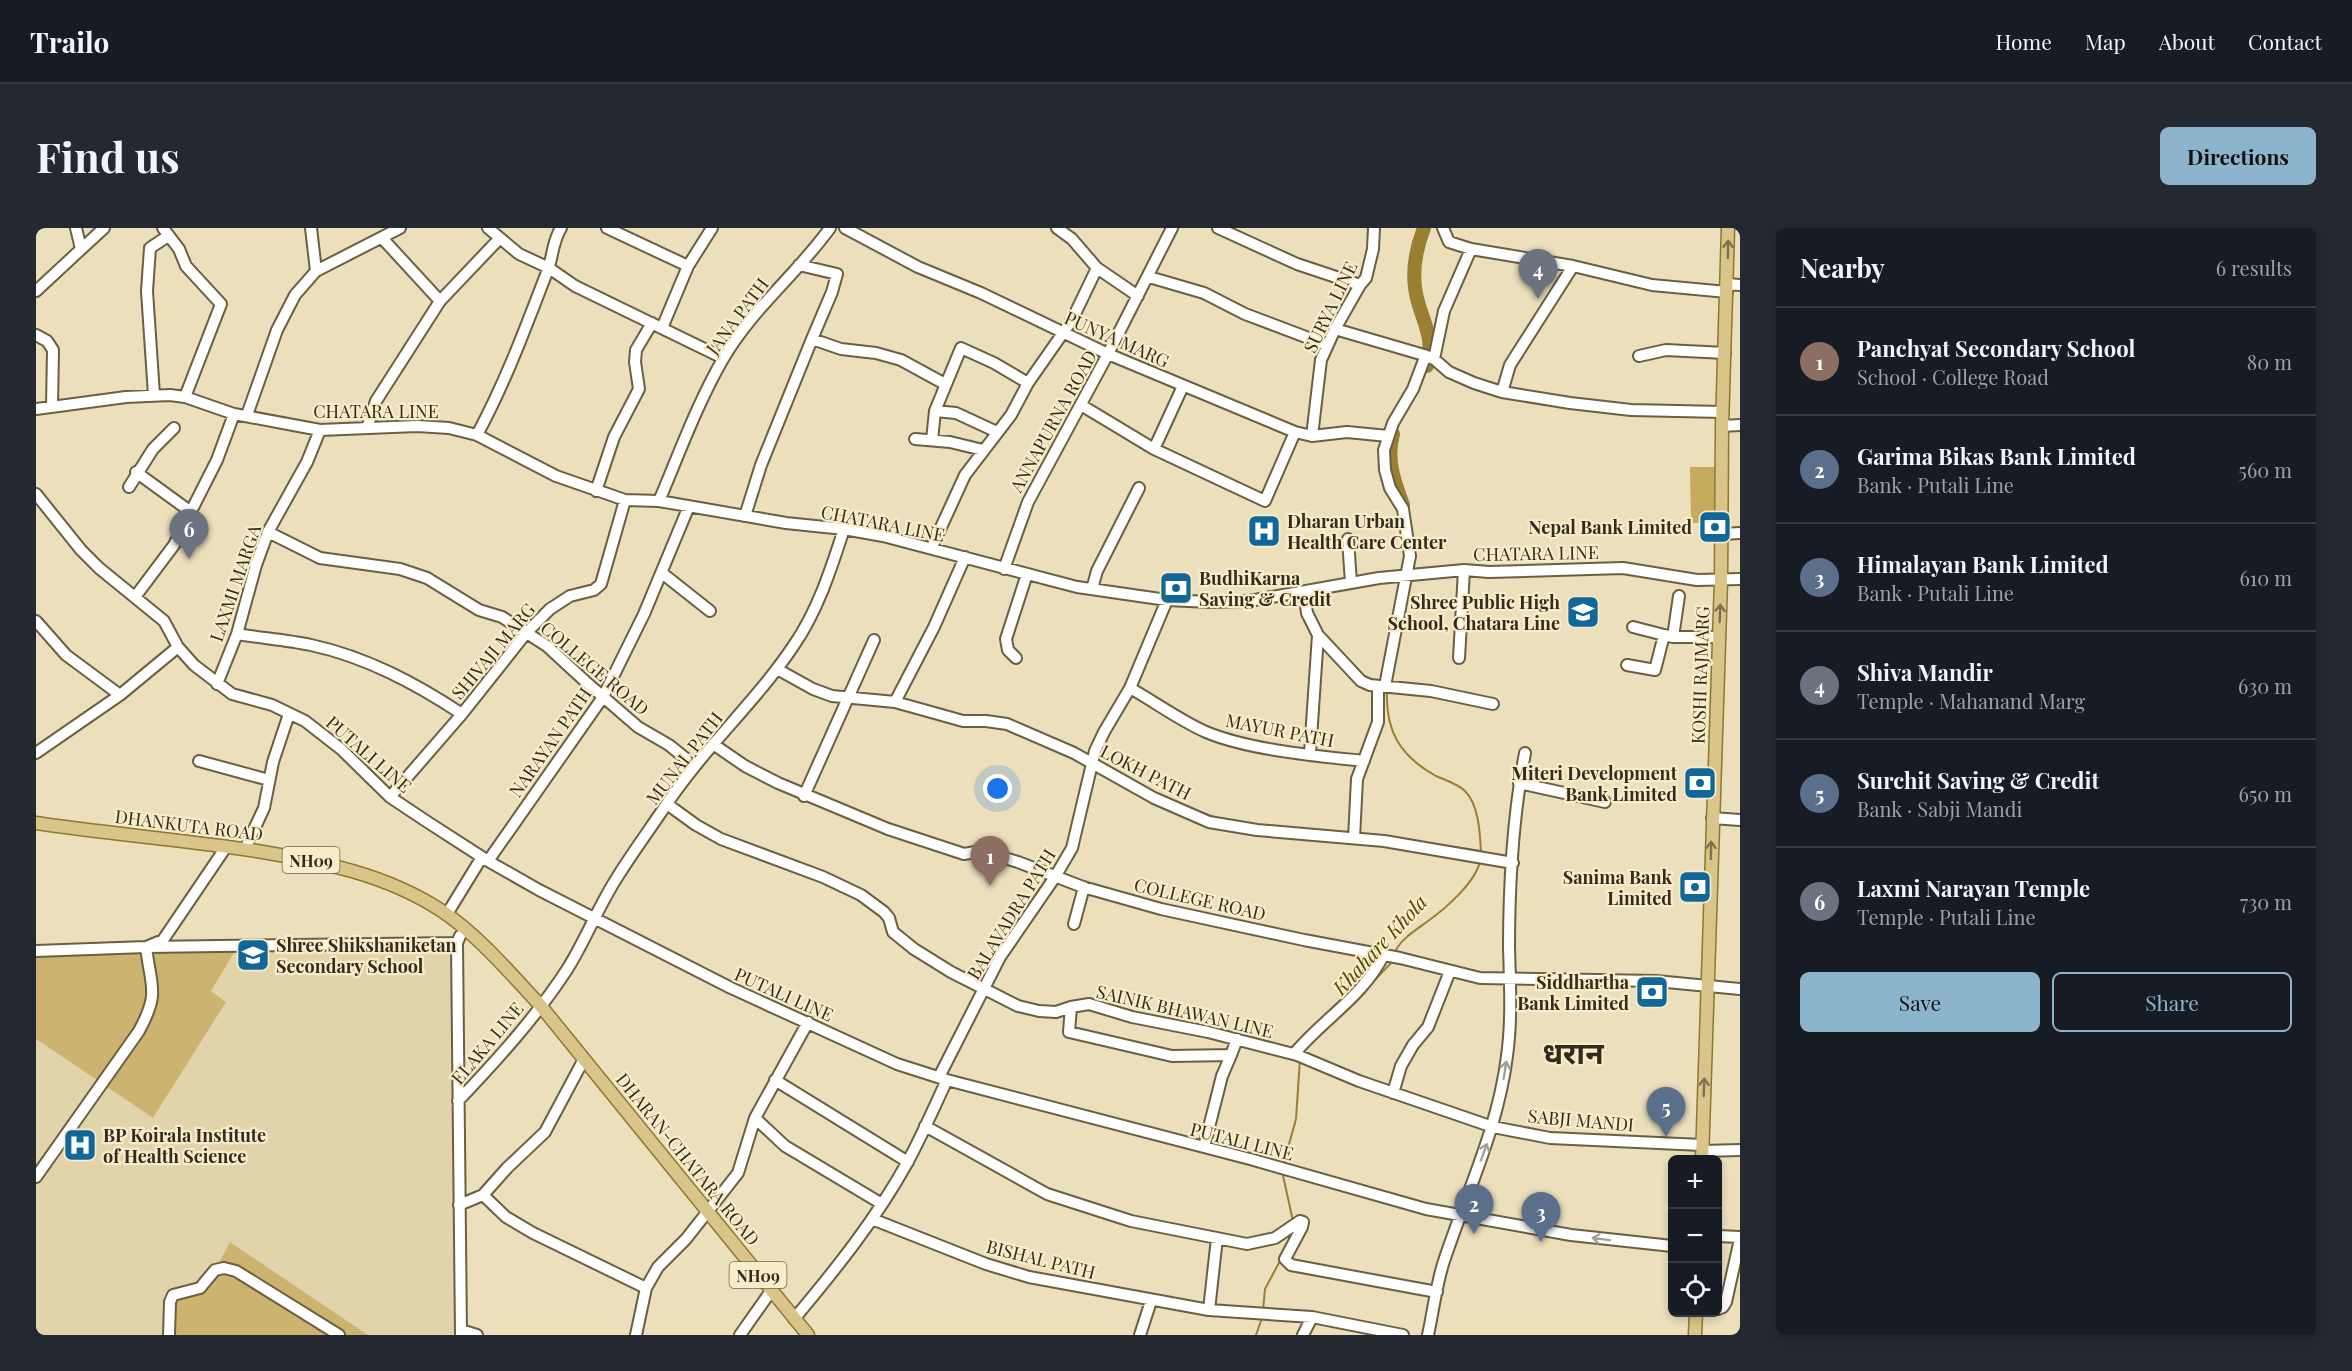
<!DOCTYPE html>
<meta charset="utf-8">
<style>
:root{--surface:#171b24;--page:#242831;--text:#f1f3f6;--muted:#9ea1a6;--line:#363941;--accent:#8cb4cc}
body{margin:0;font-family:"Playfair Display","Noto Sans Devanagari",serif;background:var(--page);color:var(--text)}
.controls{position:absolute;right:18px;bottom:18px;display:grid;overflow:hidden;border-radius:9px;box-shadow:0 3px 9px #0003}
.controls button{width:54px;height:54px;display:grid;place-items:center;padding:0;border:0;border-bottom:2px solid var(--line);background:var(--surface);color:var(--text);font:30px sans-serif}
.you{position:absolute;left:962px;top:561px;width:21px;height:21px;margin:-15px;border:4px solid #fff;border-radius:50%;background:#1a73e8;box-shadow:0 0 0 9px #1a73e833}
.badge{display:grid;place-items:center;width:39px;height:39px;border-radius:50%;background:var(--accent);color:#fff;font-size:20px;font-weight:700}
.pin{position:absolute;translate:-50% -50px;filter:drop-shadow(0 2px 3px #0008)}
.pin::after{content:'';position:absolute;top:32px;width:21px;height:18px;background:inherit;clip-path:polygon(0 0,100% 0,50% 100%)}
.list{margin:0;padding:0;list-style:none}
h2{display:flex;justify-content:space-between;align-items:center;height:78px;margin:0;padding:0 24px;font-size:26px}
h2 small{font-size:20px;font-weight:400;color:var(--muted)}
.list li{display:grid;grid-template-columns:39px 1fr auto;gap:18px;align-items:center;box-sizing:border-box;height:108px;padding:0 24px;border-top:2px solid var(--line)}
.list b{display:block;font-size:22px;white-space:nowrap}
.list p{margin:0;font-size:20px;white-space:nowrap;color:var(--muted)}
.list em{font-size:20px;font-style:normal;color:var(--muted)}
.actions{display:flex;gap:12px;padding:18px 24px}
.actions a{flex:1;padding:14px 0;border:2px solid var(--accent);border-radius:9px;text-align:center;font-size:21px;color:var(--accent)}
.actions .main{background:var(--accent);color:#111}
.icon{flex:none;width:33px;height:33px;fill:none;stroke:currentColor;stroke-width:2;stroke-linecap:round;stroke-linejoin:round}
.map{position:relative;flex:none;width:1704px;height:1107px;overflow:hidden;border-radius:9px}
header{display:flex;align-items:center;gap:36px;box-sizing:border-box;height:84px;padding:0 30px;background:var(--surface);border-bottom:2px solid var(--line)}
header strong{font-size:28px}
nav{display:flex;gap:33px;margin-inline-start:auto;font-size:21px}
.intro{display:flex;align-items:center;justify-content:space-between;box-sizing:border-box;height:144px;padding:0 36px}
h1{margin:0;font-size:42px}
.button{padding:15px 27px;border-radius:9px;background:var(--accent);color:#111;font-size:21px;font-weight:700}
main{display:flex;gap:36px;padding:0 36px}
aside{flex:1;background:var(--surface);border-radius:9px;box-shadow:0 3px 9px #0003}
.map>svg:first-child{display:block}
.built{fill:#e2d4aa}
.green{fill:#ccb470}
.forest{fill:#c6ab5f}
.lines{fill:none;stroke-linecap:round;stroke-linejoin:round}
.stream{stroke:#987f31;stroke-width:2}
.river{stroke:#987f31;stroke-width:14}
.minor-casing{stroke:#6a5f41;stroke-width:14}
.major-casing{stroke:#8e7731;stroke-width:15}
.minor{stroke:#fff;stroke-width:10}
.major{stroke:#d9c589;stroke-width:12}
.oneway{stroke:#7d714f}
.oneway2{stroke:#a2a09a}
.labels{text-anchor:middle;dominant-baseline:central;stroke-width:4.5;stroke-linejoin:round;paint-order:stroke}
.shield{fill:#f8ecc9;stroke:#6d6652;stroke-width:1.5}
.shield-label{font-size:16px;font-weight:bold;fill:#312c1f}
.street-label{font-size:18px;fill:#312c1f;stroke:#f8ecc9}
.poi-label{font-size:18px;font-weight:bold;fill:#312c1f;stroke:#f8ecc9;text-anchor:end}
.water-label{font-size:20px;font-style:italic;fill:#574505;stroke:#f8ecc9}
.town-label{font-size:30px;font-weight:bold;fill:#312c1f;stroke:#f8ecc9}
</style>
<header>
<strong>Trailo</strong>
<nav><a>Home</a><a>Map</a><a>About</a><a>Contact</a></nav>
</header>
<div class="intro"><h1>Find us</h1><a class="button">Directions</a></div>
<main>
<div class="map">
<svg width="1704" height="1107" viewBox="0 0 1704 1107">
<rect width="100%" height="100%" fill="#ebdfbc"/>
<!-- built -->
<path class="built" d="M421,715L425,1107H332L194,1014L179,1042L133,1107H0V811L117,890L190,774L175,763L202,718Z"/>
<!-- green -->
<path class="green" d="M202,718L175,763L190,774L117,890L0,811V723Z
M194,1014L332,1107H133L134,1074L164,1060L179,1042Z"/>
<!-- forest -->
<path class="forest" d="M1654,239H1682V295H1655Z"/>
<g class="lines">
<!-- stream -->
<path class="stream" d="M1351,461C1349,503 1364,528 1400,548C1409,552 1422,556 1429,563C1443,577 1444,606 1445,624
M1164,584L1181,590
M1323,605L1445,623
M1358,726C1364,711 1380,702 1392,693C1409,681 1440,654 1444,633
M1333,758L1355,735L1356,731
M1247,938L1260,891L1264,831
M1246,943L1257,993
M1227,1082L1229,1061L1245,1031
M1220,1107L1226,1090"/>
<!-- river -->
<path class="river" d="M1388,0C1379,23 1375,50 1382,74C1389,99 1398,110 1391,138
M1357,206C1350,231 1358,253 1367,277"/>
<!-- minor casing -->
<g class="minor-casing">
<path id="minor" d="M40,0L45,21
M127,0L143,21L150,38L185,76L149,169
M452,0L483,26L513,40L539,58L687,130
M571,0L652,38
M809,0L882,39L945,65L1072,126L1259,204L1276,208L1311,204L1352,208
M1021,0L1036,11L1061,40L1102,68
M1182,0L1261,36L1324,57
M1407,0L1413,14L1435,21L1537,38L1616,57L1691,64
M346,10L404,73
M763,37L801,46L796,64L776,111
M280,43L364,0
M1113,49L1168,65L1209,86L1291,117
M1691,56L1704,57
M0,63L68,0
M626,100L652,38L676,0
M1299,101L1388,127L1398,131L1413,144L1438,155L1466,164L1534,175L1595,182L1687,184
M0,107L11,113L17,122L16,179
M1603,128L1630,122L1689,125
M1398,131L1408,83L1435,21
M1466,164L1474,137L1537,38
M118,167L111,63L114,20L132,8
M1045,177L1118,221L1229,273L1259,204
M0,181L90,169L134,167L149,169L198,186L284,202L381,198L413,200L441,207L520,248L589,272L623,273L750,295L808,301L847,308L1041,359L1131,372L1174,374L1213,373L1343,350L1428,342L1453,344L1587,340L1661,352L1704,351
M211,187L241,102L259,67L280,43L275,0
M1686,198L1704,197
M331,200L340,173L404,73L463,11
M961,204L920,185L899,183L925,120L958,135L992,155
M441,207C470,153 489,101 511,44C517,30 516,14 525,0
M1276,208L1285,132L1299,101L1324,57L1330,50L1337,21L1338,0
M879,211L914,214L947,222
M896,212L899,183
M1118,221L1147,158
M100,244L155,284
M93,259L117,221L138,200
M560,263L578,209L603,161L599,134L600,122L616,95
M0,266L45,322L63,340L128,393L142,419L158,437L196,466L236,477L269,493L305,521L354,569L390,593L452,633L503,662L695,760L861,836L911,852L1214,931L1390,981L1535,1007L1636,1018
M623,273C643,226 661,176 687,131C715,82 761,46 794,0
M709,288L725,237L776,111L805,121L840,125L865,132L909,156
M232,304L284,330L364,341L391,350L443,382L466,389L511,418L550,454L602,499L633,517L659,538
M1686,306L1704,305
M1312,311L1315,355
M896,319L929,247L975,187L992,155L1036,92L1061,40
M968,341L992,274L1072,126L1136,0
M626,345L674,383
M1056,361L1061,343L1103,260
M1268,364L1271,385L1282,407L1325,453L1334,457L1395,463L1457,476
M99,369L138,317L181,232L198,186
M0,393L30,427L84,467
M1597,399L1628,407
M201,406C225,410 251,412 275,417C330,429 379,455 426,486
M1637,409L1643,368
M980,430L972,422L970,411L991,346
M1423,430L1428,342
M1591,437L1619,442L1628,407L1637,409H1683
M741,441L777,461L796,468L859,474L927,493H950L971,496L1038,525L1118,570L1173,594L1221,602L1348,613L1477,635
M181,456L201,406L220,337L232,304L271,234L284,202
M1349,458L1374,328L1367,281L1354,260L1349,242L1348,222L1357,195L1377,161L1388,132V127
M1094,460C1119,474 1143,492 1170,504C1213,522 1281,528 1328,533
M859,474L898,399L929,329
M677,516L709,538L742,555L852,601L928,626L945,623L982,634L1047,659L1125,681L1268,712L1364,730L1444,750L1620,753L1704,761
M0,525L84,467L142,419
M1274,525L1282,407
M163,533L233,552
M1483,555L1569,574
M768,568L838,412
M354,569L426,486L491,404L514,381L534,368L558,362L565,356L589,272
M631,576L660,597L685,611L787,649L825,667L848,684L853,690L857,704L878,721L915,744L982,778L1003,783L1020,784L1035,779L1053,776L1096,789L1172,804L1261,827L1323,853L1457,899L1514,910L1666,917
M1676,590L1704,592
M1318,610L1321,551L1342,494V458
M209,621L228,580L237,534L253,486
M452,633L567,469L608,386L653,278
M411,686L446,629
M1038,696L1048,659
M424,708L421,715L425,1107
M0,723L110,719L127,712L190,619
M1035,779L1033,804L1136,828L1195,827L1201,811
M1258,826C1287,791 1328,768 1348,726
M903,849L964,729L1019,649L1036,620L1059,523L1068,504L1094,460L1131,372
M739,852L872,934
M1357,865L1365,838L1377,817L1392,799L1414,743
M422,873C461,832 501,788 532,740C550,711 563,677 582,648C597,624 614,601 630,577C668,520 720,474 758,417C782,382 795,341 808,301
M719,890L749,918L846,976
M889,898L1011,966L1095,993L1211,1016L1239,1010L1264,993L1267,994L1266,999L1249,1031L1255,1037L1401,1064
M1168,919L1186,848L1195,827
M1666,923L1704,922
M0,949L103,803C124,764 115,760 110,719L421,715
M447,967L470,989L497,1005L610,1060
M423,977L447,967L471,940L509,904L548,831
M836,991L950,1036L993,1049L1173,1082L1276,1089L1367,1107
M1682,1008L1704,1009
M1682,1081L1687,1079L1690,1074L1704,1011
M1173,1082L1181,1010
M758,1091C800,1041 840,991 871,935C886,908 898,879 911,852
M425,1102L441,1107
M133,1107L134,1074L137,1067L164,1060L179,1042L188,1040L200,1043L303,1107
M600,1107L610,1060L622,1039L650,1011L702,945L719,890L772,794
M704,1107L735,1063
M1104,1107L1115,1073
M1267,1107L1276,1089
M1392,1107C1397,1084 1400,1059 1407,1036C1430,966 1462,901 1471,828C1476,792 1474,755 1473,719C1473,655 1477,588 1489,525"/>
</g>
<!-- major casing -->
<g class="major-casing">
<path id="major" d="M0,595C74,606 148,612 221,623C286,634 350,646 406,683C443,708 473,744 504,777L772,1107
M1666,932L1685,353L1686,198L1692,0
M1659,1107L1660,1084"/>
</g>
<!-- minor -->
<use href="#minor" class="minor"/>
<!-- major -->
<use href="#major" class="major"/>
</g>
<!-- one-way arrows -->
<defs><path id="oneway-shaft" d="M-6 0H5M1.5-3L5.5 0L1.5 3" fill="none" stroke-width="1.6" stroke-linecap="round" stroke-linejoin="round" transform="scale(1.5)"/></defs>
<g class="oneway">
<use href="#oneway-shaft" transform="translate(1692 21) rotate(-89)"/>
<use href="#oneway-shaft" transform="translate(1684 385) rotate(-88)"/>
<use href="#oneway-shaft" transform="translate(1675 622) rotate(-89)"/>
<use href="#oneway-shaft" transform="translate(1668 859) rotate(-88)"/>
</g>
<g class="oneway2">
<use href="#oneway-shaft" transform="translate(1469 842) rotate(-81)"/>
<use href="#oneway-shaft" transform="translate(1448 924) rotate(-70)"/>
<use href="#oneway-shaft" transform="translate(1565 1011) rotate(-173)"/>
</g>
<!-- icons -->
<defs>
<g id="bank-square" transform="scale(1.725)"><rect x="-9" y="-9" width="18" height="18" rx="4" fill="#116798" stroke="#f8ecc9"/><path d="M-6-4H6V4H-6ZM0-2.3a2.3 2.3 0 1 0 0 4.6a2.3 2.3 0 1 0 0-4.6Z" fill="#fff"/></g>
<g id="hospital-square" transform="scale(1.725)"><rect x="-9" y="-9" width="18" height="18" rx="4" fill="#116798" stroke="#f8ecc9"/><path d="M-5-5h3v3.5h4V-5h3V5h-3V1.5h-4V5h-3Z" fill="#fff"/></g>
<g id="school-square" transform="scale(1.725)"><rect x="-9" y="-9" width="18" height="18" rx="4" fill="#116798" stroke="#f8ecc9"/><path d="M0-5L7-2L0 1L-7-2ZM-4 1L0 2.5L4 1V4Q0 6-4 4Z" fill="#fff"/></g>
</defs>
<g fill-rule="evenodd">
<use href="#bank-square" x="1679" y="299"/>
<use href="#hospital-square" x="1228" y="303"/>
<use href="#bank-square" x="1140" y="360"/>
<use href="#school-square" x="1547" y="384"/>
<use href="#bank-square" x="1664" y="555"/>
<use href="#bank-square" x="1659" y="659"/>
<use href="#school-square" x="217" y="727"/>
<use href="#bank-square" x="1616" y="764"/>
<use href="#hospital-square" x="44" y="917"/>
</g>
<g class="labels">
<!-- shield labels -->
<g class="shield">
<rect x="246.5" y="619" width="57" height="26" rx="4.5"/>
<rect x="693.5" y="1034" width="57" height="26" rx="4.5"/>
</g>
<g class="shield-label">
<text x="275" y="632">NH09</text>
<text x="722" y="1047">NH09</text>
</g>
<!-- street labels -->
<g class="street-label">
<text transform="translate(1294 79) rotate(-64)">SURYA LINE</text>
<text transform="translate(701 88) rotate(-53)">JANA PATH</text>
<text transform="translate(1081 111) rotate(24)">PUNYA MARG</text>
<text x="340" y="183">CHATARA LINE</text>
<text transform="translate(1017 193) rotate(-61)">ANNAPURNA ROAD</text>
<text transform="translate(847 295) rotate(11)">CHATARA LINE</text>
<text transform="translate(1500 325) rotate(-1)">CHATARA LINE</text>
<text transform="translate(199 355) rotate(-71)">LAXMI MARGA</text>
<text transform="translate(457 423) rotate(-50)">SHIVAJI MARG</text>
<text transform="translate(559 440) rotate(40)">COLLEGE ROAD</text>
<text transform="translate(1664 447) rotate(-88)">KOSHI RAJMARG</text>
<text transform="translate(1244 502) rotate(11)">MAYUR PATH</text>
<text transform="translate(514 514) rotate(-55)">NARAYAN PATH</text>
<text transform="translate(333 526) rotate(41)">PUTALI LINE</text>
<text transform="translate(648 530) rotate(-52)">MUNAL PATH</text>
<text transform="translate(1110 544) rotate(27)">LOKH PATH</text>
<text transform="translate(153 597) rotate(7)">DHANKUTA ROAD</text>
<text transform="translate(1164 671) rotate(13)">COLLEGE ROAD</text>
<text transform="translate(975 686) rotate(-58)">BALAVADRA PATH</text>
<text transform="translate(748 766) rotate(24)">PUTALI LINE</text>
<text transform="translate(1149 783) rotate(13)">SAINIK BHAWAN LINE</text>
<text transform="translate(451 815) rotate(-50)">ELAKA LINE</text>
<text transform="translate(1545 892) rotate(5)">SABJI MANDI</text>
<text transform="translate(1206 913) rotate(14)">PUTALI LINE</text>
<text transform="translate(652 931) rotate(51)">DHARAN-CHATARA ROAD</text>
<text transform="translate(1005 1031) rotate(14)">BISHAL PATH</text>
</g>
<!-- poi labels -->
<g class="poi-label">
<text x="1251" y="293" text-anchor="start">Dharan Urban<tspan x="1251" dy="21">Health Care Center</tspan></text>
<text x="1656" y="299">Nepal Bank Limited</text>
<text x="1163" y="350" text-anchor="start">BudhiKarna<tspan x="1163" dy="21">Saving &amp; Credit</tspan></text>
<text x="1524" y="374">Shree Public High<tspan x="1524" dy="21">School, Chatara Line</tspan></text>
<text x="1641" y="545">Miteri Development<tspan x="1641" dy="21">Bank Limited</tspan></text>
<text x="1636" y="649">Sanima Bank<tspan x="1636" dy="21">Limited</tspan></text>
<text x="240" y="717" text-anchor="start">Shree Shikshaniketan<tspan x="240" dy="21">Secondary School</tspan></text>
<text x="1593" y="754">Siddhartha<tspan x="1593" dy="21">Bank Limited</tspan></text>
<text x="67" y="907" text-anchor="start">BP Koirala Institute<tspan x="67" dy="21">of Health Science</tspan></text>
</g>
<!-- water labels -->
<g class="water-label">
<text transform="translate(1343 716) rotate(-47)">Khahare Khola</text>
</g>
<!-- town labels -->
<g class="town-label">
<text x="1537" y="824">धरान</text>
</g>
</g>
</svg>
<div class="controls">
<button>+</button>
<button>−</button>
<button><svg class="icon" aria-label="locate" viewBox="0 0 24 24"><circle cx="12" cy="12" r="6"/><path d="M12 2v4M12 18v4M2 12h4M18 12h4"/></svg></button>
</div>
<div class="you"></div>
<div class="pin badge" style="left:954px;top:658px;background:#8d6e63">1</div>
<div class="pin badge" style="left:1438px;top:1006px;background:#5c6f8a">2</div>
<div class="pin badge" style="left:1505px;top:1014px;background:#5c6f8a">3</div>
<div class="pin badge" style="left:1502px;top:71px;background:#6b7280">4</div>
<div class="pin badge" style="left:1630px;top:909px;background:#5c6f8a">5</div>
<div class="pin badge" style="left:153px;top:331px;background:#6b7280">6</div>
</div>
<aside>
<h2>Nearby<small>6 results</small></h2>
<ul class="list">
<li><span class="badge" style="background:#8d6e63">1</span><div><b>Panchyat Secondary School</b><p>School · College Road</p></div><em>80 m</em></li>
<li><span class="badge" style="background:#5c6f8a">2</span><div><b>Garima Bikas Bank Limited</b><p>Bank · Putali Line</p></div><em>560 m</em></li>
<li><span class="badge" style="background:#5c6f8a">3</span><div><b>Himalayan Bank Limited</b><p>Bank · Putali Line</p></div><em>610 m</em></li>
<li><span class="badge" style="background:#6b7280">4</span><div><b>Shiva Mandir</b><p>Temple · Mahanand Marg</p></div><em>630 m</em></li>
<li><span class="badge" style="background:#5c6f8a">5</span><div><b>Surchit Saving &amp; Credit</b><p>Bank · Sabji Mandi</p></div><em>650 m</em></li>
<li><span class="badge" style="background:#6b7280">6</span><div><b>Laxmi Narayan Temple</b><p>Temple · Putali Line</p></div><em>730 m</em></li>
</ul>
<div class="actions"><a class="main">Save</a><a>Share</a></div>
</aside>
</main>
